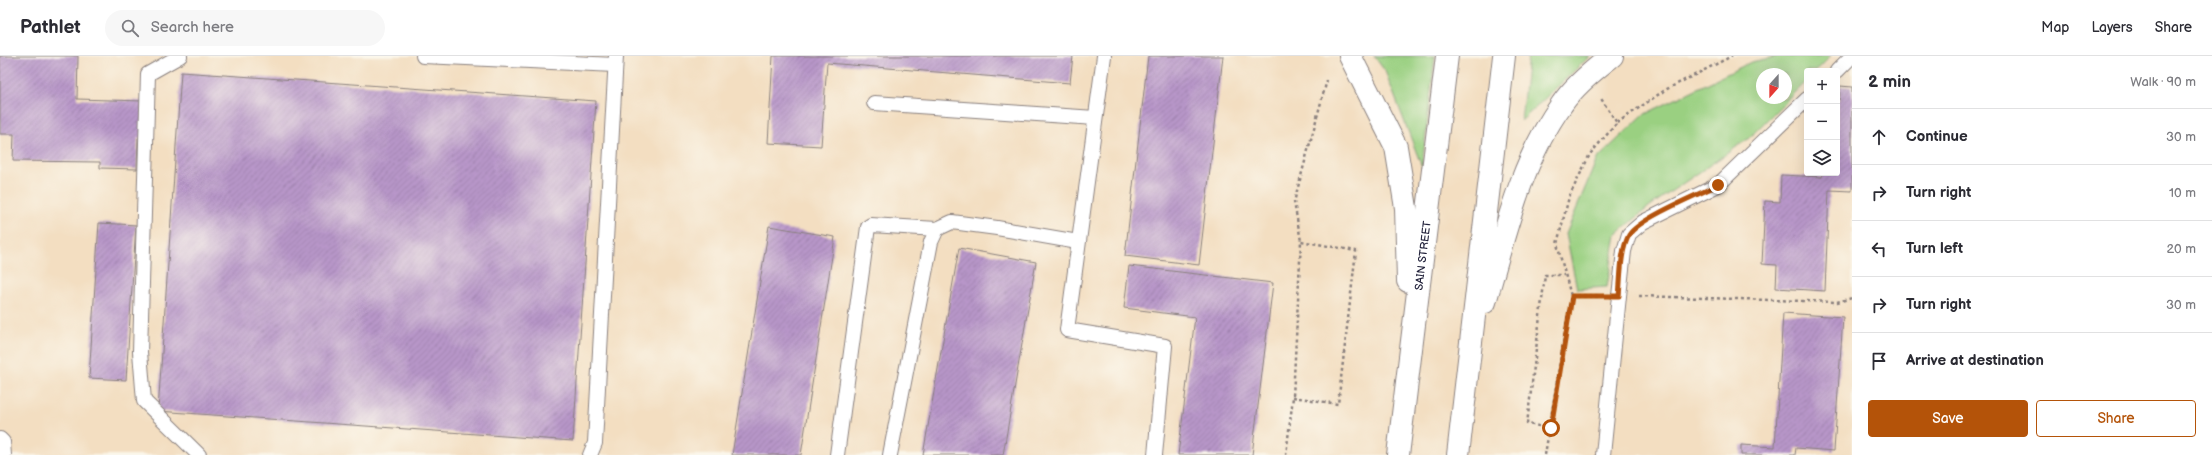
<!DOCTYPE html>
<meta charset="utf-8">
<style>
body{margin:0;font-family:"Balsamiq Sans",sans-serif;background:#f7f7f7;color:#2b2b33}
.controls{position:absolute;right:12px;top:12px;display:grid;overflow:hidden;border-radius:4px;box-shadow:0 4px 16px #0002}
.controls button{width:36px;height:36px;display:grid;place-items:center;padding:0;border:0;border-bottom:1px solid #e1e1e2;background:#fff;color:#2b2b33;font:20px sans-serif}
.compass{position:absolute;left:1756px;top:12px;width:36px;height:36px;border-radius:50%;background:#fff;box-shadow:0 4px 16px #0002;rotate:201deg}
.stop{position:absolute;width:12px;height:12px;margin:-9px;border:3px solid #b45309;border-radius:50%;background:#fff}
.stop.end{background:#b45309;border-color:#fff;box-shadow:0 1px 4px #0008}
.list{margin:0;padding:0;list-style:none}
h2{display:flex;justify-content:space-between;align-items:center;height:52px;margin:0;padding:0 16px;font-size:17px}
h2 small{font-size:13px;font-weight:400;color:#7c7c81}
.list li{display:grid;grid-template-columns:26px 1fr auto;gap:12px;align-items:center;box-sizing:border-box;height:56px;padding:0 16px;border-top:1px solid #e1e1e2}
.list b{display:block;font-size:15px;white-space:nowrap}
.list em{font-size:13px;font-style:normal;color:#7c7c81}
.actions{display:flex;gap:8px;padding:12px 16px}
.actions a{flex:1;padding:9px 0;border:1px solid #b45309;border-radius:4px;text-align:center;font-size:14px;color:#b45309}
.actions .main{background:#b45309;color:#fff}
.icon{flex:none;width:22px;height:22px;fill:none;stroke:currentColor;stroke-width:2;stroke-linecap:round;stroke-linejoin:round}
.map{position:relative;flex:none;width:1852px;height:399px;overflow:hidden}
header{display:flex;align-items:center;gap:24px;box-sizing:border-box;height:56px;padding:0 20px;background:#fff;border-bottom:1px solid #e1e1e2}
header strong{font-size:19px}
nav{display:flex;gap:22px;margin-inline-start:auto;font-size:14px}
.search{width:280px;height:36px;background:#f7f7f7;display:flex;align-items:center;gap:10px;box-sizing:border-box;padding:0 14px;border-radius:22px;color:#7c7c81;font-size:15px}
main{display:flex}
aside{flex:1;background:#fff}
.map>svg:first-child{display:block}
.green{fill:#9ad081;stroke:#5e795e;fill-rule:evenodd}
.building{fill:url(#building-hatch)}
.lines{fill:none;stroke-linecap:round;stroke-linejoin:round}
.lane-casing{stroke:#8a807e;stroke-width:16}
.primary-casing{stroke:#8a807e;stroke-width:24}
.path{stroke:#8a807e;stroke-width:2.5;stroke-dasharray:3 3;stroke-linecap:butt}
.lane{stroke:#fff;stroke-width:14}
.primary{stroke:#fff;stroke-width:22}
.route{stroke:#b45309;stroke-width:5}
.labels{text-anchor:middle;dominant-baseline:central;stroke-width:3;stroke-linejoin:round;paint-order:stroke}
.street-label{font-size:11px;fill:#22223b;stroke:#fbf7ec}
</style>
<header>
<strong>Pathlet</strong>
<div class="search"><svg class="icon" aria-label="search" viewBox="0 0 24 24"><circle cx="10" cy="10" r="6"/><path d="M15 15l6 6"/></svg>Search here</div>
<nav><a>Map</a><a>Layers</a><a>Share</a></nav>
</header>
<main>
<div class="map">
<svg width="1852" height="399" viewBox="0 0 1852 399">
<defs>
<pattern id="building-hatch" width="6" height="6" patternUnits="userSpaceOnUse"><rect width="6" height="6" fill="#b896c9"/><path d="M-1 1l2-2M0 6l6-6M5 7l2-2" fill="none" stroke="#957aa4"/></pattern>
</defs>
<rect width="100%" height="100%" fill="#fbf7ec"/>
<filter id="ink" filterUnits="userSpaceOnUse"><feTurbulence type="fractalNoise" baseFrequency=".025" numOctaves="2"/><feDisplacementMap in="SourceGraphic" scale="8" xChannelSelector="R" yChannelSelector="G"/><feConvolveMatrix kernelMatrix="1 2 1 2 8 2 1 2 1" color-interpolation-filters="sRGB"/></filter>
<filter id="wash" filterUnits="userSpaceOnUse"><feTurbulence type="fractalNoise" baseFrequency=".012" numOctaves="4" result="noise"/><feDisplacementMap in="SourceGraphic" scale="16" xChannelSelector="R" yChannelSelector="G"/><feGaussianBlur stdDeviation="0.9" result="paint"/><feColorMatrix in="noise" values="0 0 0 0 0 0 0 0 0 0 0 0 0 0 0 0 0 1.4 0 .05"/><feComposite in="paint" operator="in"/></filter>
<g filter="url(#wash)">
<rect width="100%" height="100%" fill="#f3dec1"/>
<g class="green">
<path d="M1374 0H1435L1422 111 1385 15Z"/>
<path d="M1528 0H1590L1521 65Z"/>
<path d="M1780 0H1831L1816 15H1807V24L1748 83 1650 150 1616 179 1607 231 1577 233 1566 178 1597 103 1643 59 1751 6ZM1762 18H1786V42H1762Z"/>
</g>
<g id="blocks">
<g class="building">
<path d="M0 0H78L77 43 143 45V82H138L137 113 100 112V106L13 105 14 78H0Z"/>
<path d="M773 0H1073L1070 27 827 7 821 90 768 87Z"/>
<path d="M1148 0H1223L1199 209 1125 200Z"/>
<path d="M181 16 596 45 573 385 158 355Z"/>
<path d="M1840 30 1852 31V135L1829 134 1825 235 1776 232 1777 209 1762 208 1765 145 1780 146 1781 119 1822 121 1823 117H1837V44H1839Z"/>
<path d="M99 167 136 169 126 324 89 322Z"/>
<path d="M769 170 835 181 801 399H732Z"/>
<path d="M959 192 1036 206 1003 399H923Z"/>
<path d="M1129 210 1273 227 1252 399H1178L1195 261 1124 252Z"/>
<path d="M1783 257 1843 261 1834 395 1796 392 1795 399H1741V389L1775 391Z"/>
</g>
</g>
</g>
<g filter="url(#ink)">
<use href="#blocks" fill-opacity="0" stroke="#8a807e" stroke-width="1"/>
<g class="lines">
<defs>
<g id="lane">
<path d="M180 0 148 18 140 296 144 345 199 399"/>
<path d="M423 0 615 9"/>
<path d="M1104 0 1067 274 1165 290 1155 399"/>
<path d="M1837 15 1852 0"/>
<path d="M874 47 1095 62"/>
<path d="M0 383 3 386 4 399"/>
<path d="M590 399 595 387 616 0"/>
<path d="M837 399 868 171 871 169 937 173"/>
<path d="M890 399 931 186 937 173 952 166 997 172 1078 186"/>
<path d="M1603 399 1619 240 1624 195 1629 178 1643 166 1718 129 1807 43"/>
</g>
<g id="primary">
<path d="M1350 0 1396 91 1406 152 1408 225"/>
<path d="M1485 246C1505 178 1520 106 1562 48 1574 30 1595 13 1612 0"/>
<path id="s1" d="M1398 399 1447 0"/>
<path d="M1458 399 1504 0"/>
</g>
</defs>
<use href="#lane" class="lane-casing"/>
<use href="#primary" class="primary-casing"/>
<g class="path">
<path d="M1617 67 1665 34 1732 0"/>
<path d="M1571 240H1598"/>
<path d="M1639 240 1837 246 1852 242"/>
<path d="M1293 341 1338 348 1356 195 1301 185"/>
<path d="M1551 372 1527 368 1545 219H1564"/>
<path d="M1286 399 1293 341 1301 185 1294 146 1327 24"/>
<path d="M1545 399 1571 240 1557 188 1569 141 1590 98 1617 67 1600 41"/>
</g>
<use href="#lane" class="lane"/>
<use href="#primary" class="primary"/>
</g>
</g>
<g class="lines" filter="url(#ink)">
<path class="route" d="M1551 372 1572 240H1619C1621 221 1620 195 1629 179 1638 163 1699 138 1718 129"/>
</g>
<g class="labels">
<g class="street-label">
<text stroke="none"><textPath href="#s1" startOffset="201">SAIN STREET</textPath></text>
</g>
</g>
</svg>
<div class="controls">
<button>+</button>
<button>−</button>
<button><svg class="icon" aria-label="layers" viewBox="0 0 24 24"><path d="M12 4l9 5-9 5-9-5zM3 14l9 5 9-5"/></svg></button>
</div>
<svg class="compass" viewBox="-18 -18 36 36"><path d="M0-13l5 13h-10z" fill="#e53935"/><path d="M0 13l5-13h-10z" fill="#7c7c81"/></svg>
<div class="stop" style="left:1551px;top:372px"></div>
<div class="stop end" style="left:1718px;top:129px"></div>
</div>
<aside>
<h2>2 min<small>Walk · 90 m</small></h2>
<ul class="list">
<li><svg class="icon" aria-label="ahead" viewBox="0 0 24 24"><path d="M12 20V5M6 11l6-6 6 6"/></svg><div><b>Continue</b></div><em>30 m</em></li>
<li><svg class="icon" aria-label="right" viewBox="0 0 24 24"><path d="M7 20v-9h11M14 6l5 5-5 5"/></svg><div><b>Turn right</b></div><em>10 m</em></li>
<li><svg class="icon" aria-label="left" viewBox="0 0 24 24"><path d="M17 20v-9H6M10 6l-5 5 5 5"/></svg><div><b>Turn left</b></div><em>20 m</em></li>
<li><svg class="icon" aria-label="right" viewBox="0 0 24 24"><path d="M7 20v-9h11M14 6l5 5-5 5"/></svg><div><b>Turn right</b></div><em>30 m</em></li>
<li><svg class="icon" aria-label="arrive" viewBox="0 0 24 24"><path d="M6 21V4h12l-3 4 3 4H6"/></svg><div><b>Arrive at destination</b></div></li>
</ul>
<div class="actions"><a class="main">Save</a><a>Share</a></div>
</aside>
</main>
